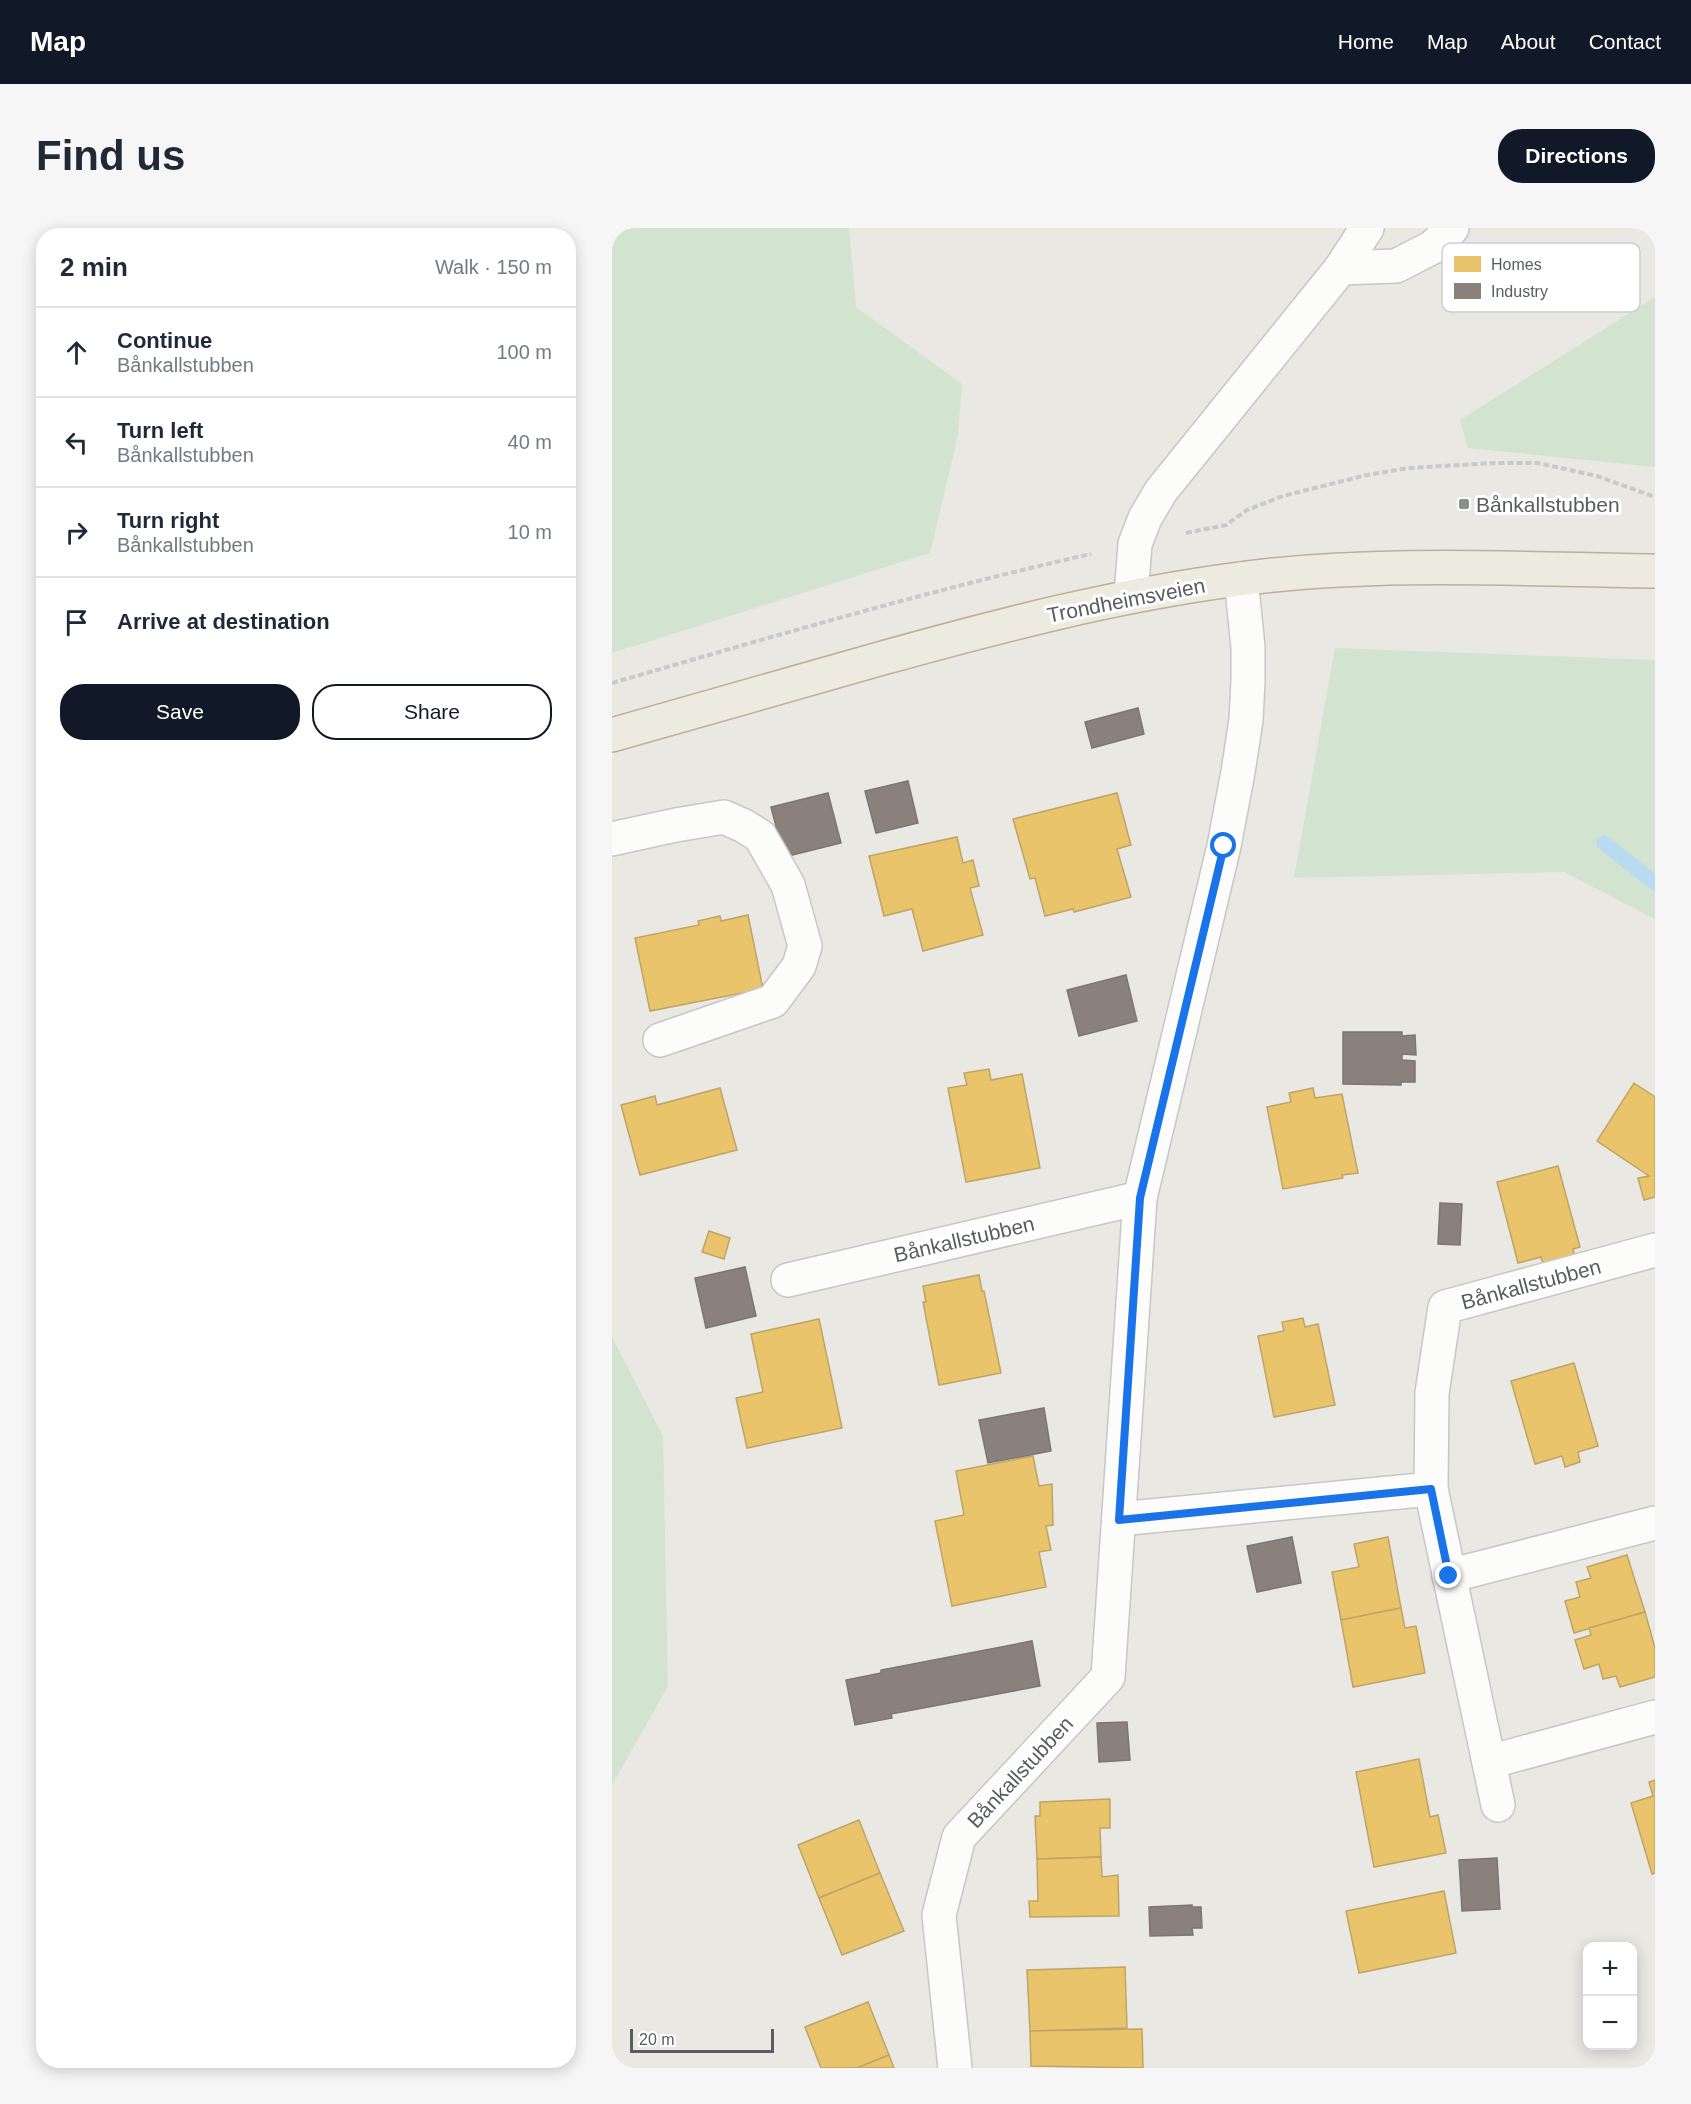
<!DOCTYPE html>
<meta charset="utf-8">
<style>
body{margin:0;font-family:Helvetica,sans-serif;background:#f6f6f7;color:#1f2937}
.controls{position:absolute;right:18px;bottom:18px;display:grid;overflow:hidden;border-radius:12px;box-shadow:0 3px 15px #0003}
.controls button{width:54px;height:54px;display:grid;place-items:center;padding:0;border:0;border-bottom:2px solid #e0e1e3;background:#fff;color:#1f2937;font:30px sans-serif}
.scale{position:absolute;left:18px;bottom:15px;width:144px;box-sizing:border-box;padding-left:6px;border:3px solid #595d61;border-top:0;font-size:16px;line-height:21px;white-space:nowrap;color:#595d61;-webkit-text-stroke:4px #fff;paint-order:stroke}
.stop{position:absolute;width:18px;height:18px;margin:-14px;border:4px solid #1a73e8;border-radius:50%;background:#fff}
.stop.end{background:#1a73e8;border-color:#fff;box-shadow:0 2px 6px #0008}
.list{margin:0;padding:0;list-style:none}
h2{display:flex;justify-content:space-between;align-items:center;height:78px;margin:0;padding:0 24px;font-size:26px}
h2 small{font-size:20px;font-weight:400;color:#747a83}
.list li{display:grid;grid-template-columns:39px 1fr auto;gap:18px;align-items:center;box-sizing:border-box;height:90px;padding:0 24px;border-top:2px solid #e0e1e3}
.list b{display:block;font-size:22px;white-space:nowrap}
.list p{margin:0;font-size:20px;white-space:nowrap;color:#747a83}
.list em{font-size:20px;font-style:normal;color:#747a83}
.actions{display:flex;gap:12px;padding:18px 24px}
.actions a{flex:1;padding:14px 0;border:2px solid #111827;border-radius:24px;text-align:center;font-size:21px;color:#111827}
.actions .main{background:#111827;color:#fff}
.icon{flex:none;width:33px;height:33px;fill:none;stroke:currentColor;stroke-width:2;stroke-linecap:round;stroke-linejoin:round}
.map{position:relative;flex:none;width:1043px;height:1840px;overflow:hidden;border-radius:24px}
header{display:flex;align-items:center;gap:36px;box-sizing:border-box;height:84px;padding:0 30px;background:#111827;color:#fff}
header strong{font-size:28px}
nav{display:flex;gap:33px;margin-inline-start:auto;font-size:21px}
.intro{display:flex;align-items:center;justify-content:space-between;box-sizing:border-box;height:144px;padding:0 36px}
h1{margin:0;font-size:42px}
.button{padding:15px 27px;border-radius:24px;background:#111827;color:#fff;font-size:21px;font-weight:700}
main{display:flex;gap:36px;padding:0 36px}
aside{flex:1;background:#fff;border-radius:24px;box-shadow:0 3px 15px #0003}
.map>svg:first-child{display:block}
.green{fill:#d2e4cf}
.homes{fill:#e9c46a;stroke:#bea567;stroke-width:1.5}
.industry{fill:#8a817c;stroke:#7b7674;stroke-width:1.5}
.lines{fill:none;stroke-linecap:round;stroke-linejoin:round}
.stream{stroke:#b9dbf2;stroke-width:15}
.minor-casing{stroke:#c6c7c6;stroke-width:36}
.highway-casing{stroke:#bdb094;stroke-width:36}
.path{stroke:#c6cac8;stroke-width:4;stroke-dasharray:6 3;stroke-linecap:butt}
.minor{stroke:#fcfcfb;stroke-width:33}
.highway{stroke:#edeae0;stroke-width:33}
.route{stroke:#1a73e8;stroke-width:8}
.poi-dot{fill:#8b8e8e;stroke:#fff;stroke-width:2}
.labels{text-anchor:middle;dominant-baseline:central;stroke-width:6;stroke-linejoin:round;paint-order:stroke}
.poi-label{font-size:21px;fill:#595d61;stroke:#fff;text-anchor:start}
.street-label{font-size:21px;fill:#595d61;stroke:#fff}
.key{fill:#fff;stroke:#cdced0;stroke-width:1.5}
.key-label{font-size:16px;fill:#595d61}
</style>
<header>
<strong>Map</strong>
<nav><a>Home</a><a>Map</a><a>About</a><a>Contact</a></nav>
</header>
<div class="intro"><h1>Find us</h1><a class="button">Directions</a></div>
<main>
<aside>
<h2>2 min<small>Walk · 150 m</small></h2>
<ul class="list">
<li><svg class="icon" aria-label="ahead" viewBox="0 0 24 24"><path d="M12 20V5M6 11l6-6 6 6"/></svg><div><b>Continue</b><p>Bånkallstubben</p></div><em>100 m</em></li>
<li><svg class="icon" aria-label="left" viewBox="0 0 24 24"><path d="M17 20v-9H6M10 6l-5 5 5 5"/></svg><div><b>Turn left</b><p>Bånkallstubben</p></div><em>40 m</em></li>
<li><svg class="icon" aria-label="right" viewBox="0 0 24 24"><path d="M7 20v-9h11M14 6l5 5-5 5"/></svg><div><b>Turn right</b><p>Bånkallstubben</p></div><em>10 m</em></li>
<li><svg class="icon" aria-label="arrive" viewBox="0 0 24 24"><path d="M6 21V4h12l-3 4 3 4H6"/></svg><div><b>Arrive at destination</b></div></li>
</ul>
<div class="actions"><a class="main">Save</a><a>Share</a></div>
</aside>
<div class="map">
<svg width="1043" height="1840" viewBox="0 0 1043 1840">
<rect width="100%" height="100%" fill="#e9e8e3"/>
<g class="green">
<path d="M0 0H237L244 79 350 156 346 207 318 325 0 425Z"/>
<path d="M1043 69V239L856 220 848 192Z"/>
<path d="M723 420 1043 432V691L952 644 682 650Z"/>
<path d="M0 1109 51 1208 56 1458 0 1557Z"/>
</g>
<g class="homes">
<path d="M505 565 519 617 505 621 519 669 462 684 461 681 433 688 423 650 418 651 401 591Z"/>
<path d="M345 609 351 635 361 632 367 658 358 660 371 707 311 723 300 681 272 688 257 628Z"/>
<path d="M136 687 151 761 38 783 23 710 87 697 86 693 108 688 109 693Z"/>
<path d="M377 841 379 852 410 846 428 940 354 954 336 860 355 857 352 845Z"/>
<path d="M1022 855 1043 869V969L1032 972 1026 950 1037 948 985 913Z"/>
<path d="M108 860 125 922 28 947 9 877 43 868 45 877Z"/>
<path d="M701 860 703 870 730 866 746 945 730 947 731 950 671 961 655 879 679 874 677 865Z"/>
<path d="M946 938 968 1019 961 1021 964 1034 933 1042 929 1029 906 1035 885 954Z"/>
<path d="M97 1003 118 1010 112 1031 90 1024Z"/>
<path d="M367 1047 370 1063H372L389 1145 327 1157 311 1074H314L311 1058Z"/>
<path d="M691 1090 693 1099 706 1096 723 1177 662 1189 646 1108 672 1103 670 1094Z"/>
<path d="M207 1091 230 1200 135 1220 124 1170 151 1164 139 1106Z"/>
<path d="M962 1135 986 1218 966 1224 968 1234 953 1239 950 1228 923 1236 899 1153Z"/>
<path d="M421 1228 427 1258 440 1256 441 1297 434 1298 439 1322 427 1324 434 1359 340 1378 323 1293 352 1287 344 1243Z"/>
<path d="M776 1309 789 1380 729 1392 720 1344 747 1339 742 1316Z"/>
<path d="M1015 1327 1033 1384 962 1405 953 1373 968 1369 964 1354 979 1350 975 1339Z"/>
<path d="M789 1380 793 1400 804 1398 813 1445 741 1459 729 1392Z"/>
<path d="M1033 1384 1043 1420V1449L1008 1459 1004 1448 991 1451 987 1436 972 1441 963 1412 979 1407 977 1400Z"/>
<path d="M807 1531 818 1589 826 1587 834 1625 762 1639 744 1544Z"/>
<path d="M1043 1552V1645L1040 1646 1019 1575 1041 1568 1037 1554Z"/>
<path d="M498 1571V1600H488L489 1629 425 1631 423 1588H428V1574Z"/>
<path d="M247 1592 268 1645 207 1670 186 1617Z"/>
<path d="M489 1629 490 1649 506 1647 507 1688 418 1689 417 1673H426L425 1631Z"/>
<path d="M268 1645 292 1703 230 1727 207 1670Z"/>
<path d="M832 1663 844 1725 747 1745 734 1683Z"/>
<path d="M513 1739 515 1800 418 1803 415 1742Z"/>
<path d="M256 1774 277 1827 245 1840H209L193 1799Z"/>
<path d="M530 1801 531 1840 419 1838 418 1803Z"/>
<path d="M277 1827 282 1840H245Z"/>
</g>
<g class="industry">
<path d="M526 480 532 506 480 520 473 494Z"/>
<path d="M296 553 306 595 264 605 253 563Z"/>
<path d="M216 565 229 615 172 629 159 579Z"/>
<path d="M514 747 525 793 467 808 455 762Z"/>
<path d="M731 804H790V808L803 807 804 827 790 826V832L803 833V854H789V857L731 856Z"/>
<path d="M828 975 850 976 848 1017 826 1016Z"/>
<path d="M133 1039 144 1088 94 1100 83 1050Z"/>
<path d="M432 1180 439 1223 376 1235 367 1192Z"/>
<path d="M680 1309 689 1355 645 1364 635 1318Z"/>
<path d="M420 1413 428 1458 279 1486 280 1490 243 1497 234 1452 269 1445V1442Z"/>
<path d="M515 1494 518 1532 487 1534 485 1495Z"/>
<path d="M885 1630 888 1681 850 1683 847 1632Z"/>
<path d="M580 1677V1679H589L590 1700H580L581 1707 538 1708 537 1679Z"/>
</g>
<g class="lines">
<path class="stream" d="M992 615 1043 655"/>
<defs>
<g id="minor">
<path d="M729 40 784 38 821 19 840 0"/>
<path d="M519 368 523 316 533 290 549 263 729 40 755 0"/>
<path d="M0 611 64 597 112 589 132 598 148 608 176 657 193 718 187 738 161 773 48 812"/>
<path d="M176 1052 528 970"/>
<path d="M819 1261 886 1577"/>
<path d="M507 1291 819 1261 820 1165 833 1079 1043 1022"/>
<path d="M837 1348 1043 1295"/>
<path d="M877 1534 1043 1489"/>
<path d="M343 1840 327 1687 347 1609 496 1449 528 970 612 618 626 544 634 492 636 453V419L629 351"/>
</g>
<path id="highway" d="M0 507C89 481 178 456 267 431 386 398 504 367 627 351 764 333 905 341 1043 343"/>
</defs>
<use href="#minor" class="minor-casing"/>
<use href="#highway" class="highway-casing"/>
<g class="path">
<path d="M574 305 614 297 635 282 671 268 755 247 797 240 883 235H926L985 248 1043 269"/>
<path d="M0 455C159 409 318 362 479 326"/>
</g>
<use href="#minor" class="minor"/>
<use href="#highway" class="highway"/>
</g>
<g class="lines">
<path class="route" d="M612 618 528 970 507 1292 819 1261 837 1348"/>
</g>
<rect class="poi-dot" x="846" y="270" width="12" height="12" rx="3"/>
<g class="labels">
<g class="poi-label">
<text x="864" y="276">Bånkallstubben</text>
</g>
<g class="street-label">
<text transform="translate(514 372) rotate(-11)">Trondheimsveien</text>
<text transform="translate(352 1011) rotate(-13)">Bånkallstubben</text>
<text transform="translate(919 1056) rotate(-15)">Bånkallstubben</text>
<text transform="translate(408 1544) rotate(-47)">Bånkallstubben</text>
</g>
</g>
<rect x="830" y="15" width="198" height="69" rx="9" class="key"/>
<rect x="842" y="28" width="27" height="16" fill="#e9c46a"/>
<rect x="842" y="55" width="27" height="16" fill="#8a817c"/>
<g class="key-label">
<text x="879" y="42">Homes</text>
<text x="879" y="69">Industry</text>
</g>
</svg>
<div class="controls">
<button>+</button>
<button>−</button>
</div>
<div class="scale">20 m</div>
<div class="stop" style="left:612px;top:618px"></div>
<div class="stop end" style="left:837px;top:1348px"></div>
</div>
</main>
